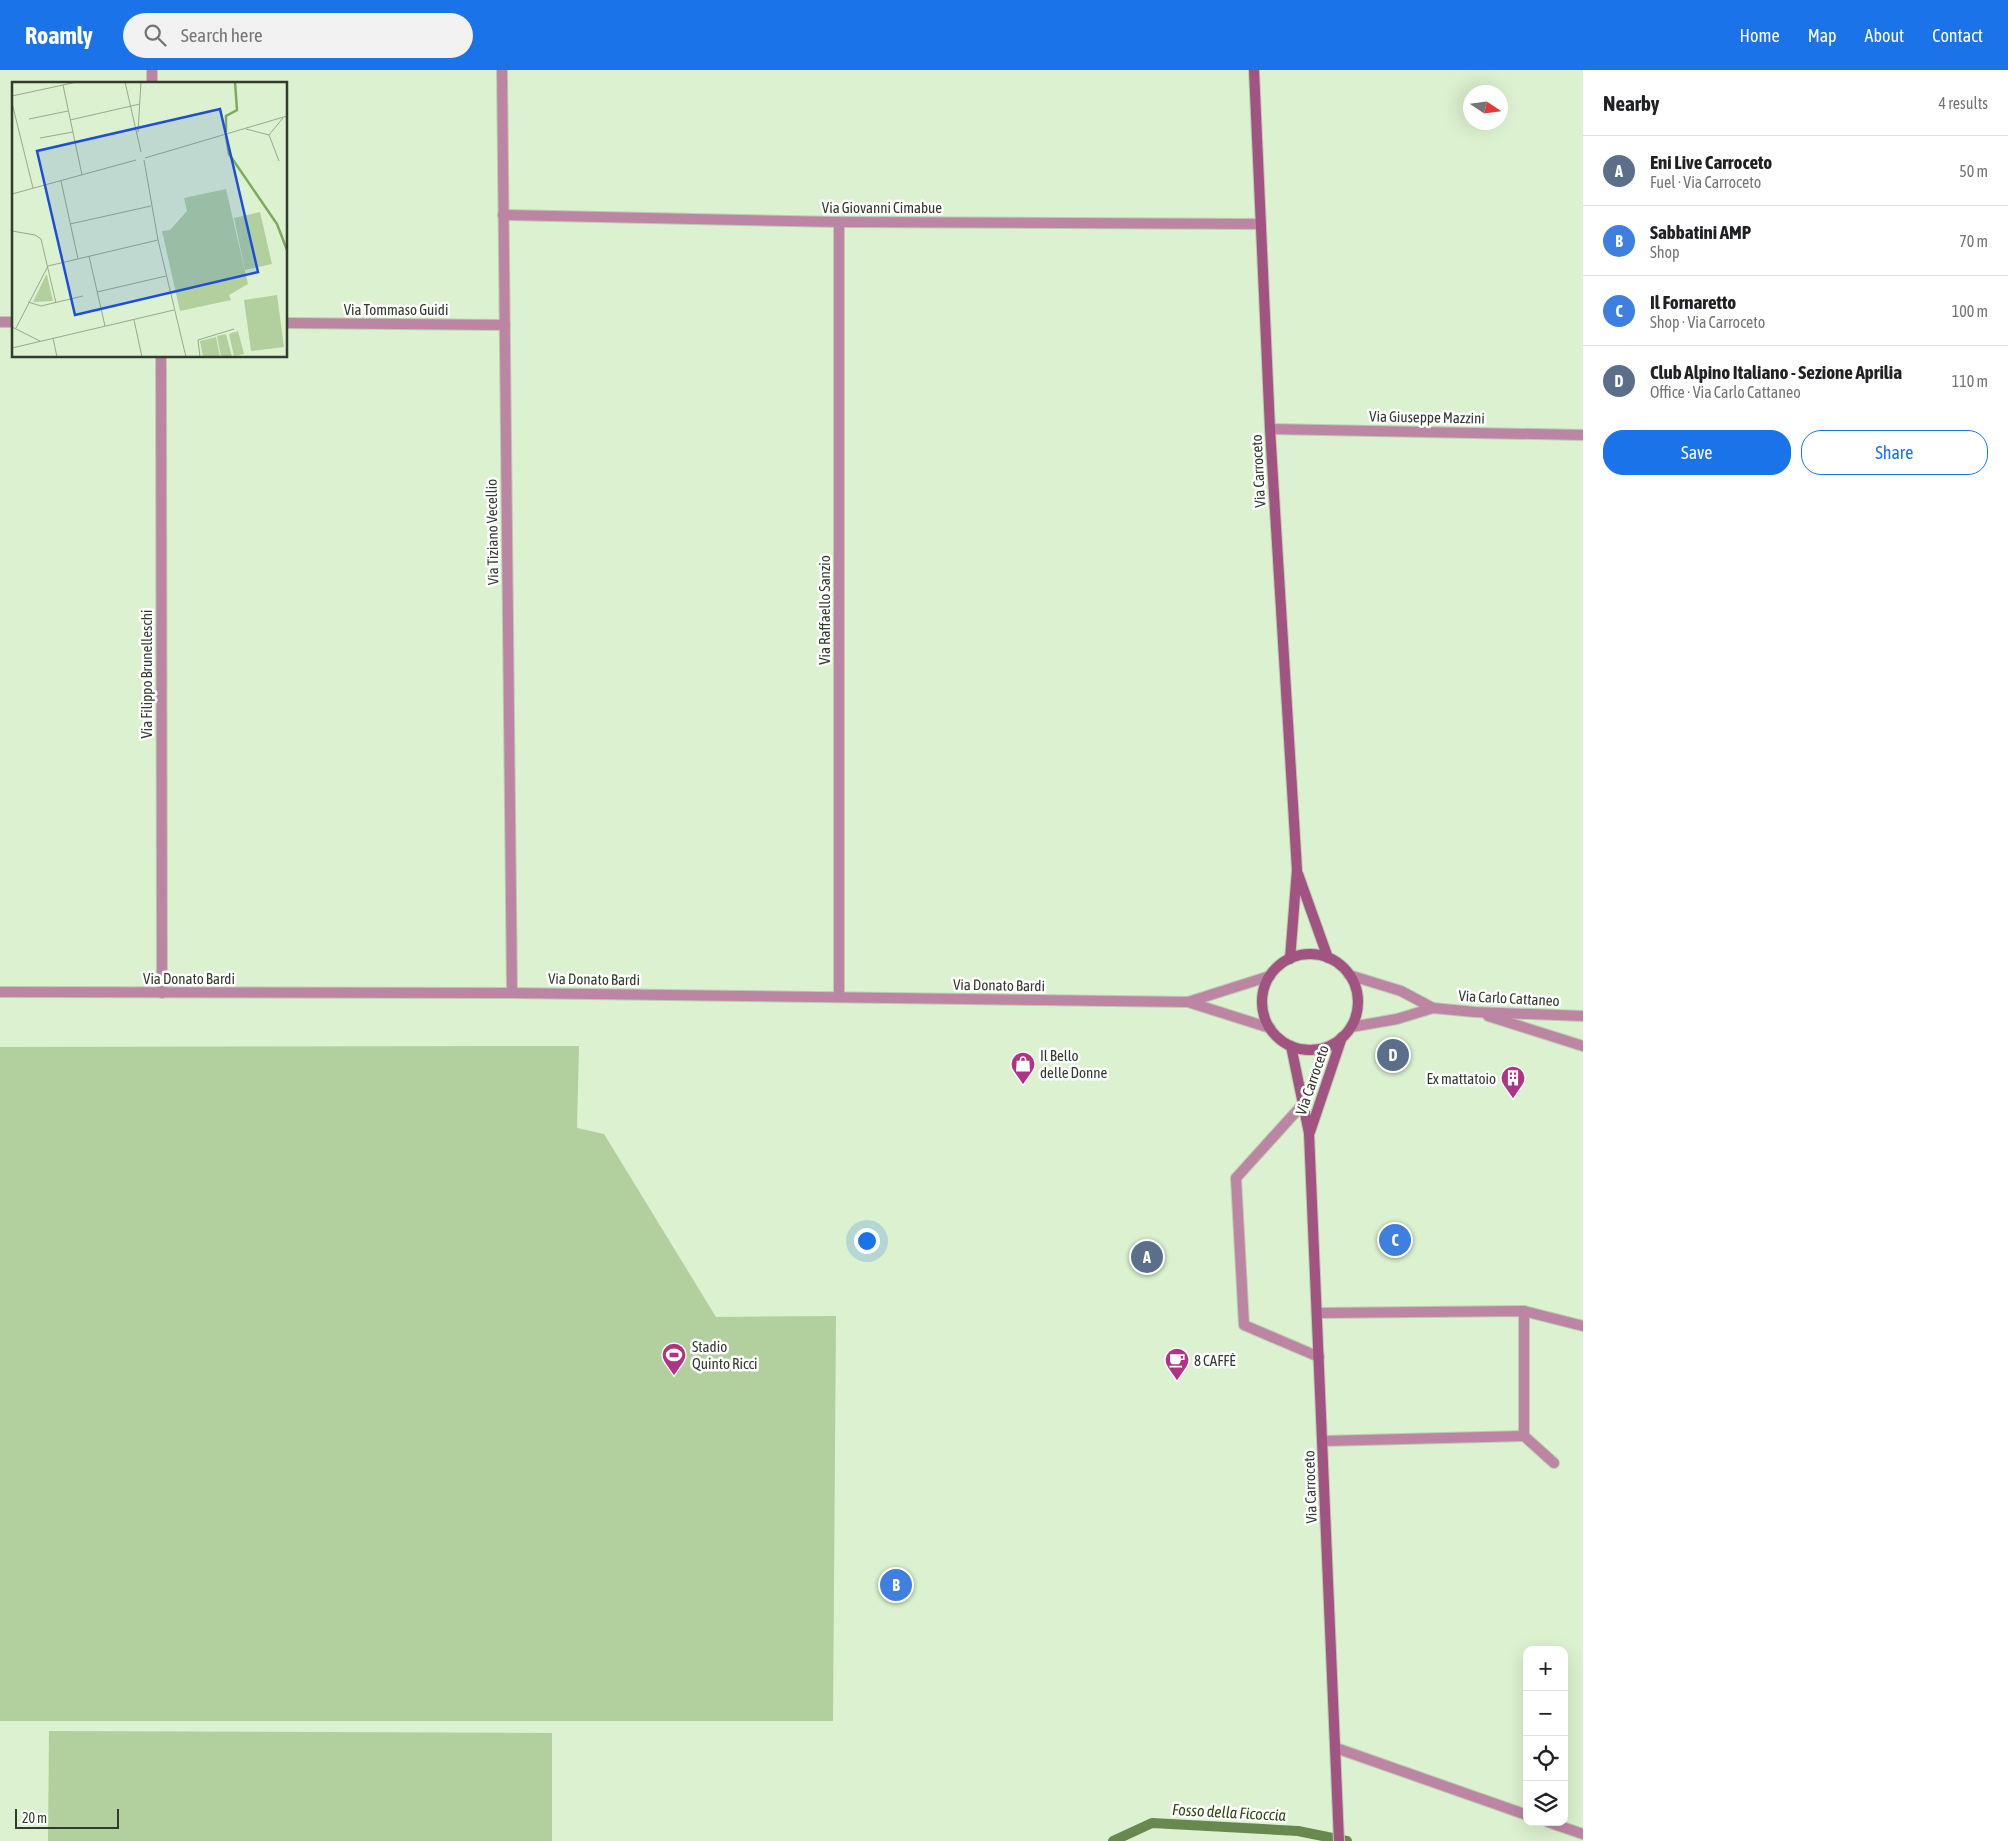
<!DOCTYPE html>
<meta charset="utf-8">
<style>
body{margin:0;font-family:"Asap Condensed",sans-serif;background:#f2f2f2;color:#202124}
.controls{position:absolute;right:15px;bottom:15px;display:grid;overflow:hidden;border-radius:10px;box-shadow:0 5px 20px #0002}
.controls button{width:45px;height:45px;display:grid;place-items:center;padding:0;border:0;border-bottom:1px solid #e0e0e0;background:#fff;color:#202124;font:25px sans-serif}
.compass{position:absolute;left:1463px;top:15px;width:45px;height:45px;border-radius:50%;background:#fff;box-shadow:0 5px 20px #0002;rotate:103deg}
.scale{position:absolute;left:15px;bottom:12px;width:104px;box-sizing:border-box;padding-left:5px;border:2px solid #333b2e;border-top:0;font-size:14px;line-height:18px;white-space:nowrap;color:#333b2e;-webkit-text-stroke:4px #fff;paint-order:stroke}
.you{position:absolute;left:866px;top:1170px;width:18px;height:18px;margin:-12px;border:4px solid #fff;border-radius:50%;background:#1a73e8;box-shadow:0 0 0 8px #1a73e833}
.badge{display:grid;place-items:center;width:32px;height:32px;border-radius:50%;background:#1a73e8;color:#fff;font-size:16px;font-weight:700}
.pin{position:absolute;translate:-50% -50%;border:2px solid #fff;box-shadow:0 1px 5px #0006}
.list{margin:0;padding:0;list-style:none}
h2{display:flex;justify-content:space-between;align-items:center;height:65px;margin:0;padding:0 20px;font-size:21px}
h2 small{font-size:16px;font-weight:400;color:#757577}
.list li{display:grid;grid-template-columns:32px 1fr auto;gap:15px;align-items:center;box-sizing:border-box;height:70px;padding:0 20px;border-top:1px solid #e0e0e0}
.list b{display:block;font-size:19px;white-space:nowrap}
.list p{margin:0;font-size:16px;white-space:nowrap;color:#757577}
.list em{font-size:16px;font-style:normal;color:#757577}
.actions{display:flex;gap:10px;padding:15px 20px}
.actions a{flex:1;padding:11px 0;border:1px solid #1a73e8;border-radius:20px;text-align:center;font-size:18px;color:#1a73e8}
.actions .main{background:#1a73e8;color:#fff}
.icon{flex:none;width:28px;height:28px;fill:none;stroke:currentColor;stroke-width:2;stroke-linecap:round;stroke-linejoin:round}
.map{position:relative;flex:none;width:1583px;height:1771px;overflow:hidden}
header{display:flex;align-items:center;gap:30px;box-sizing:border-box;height:70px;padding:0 25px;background:#1a73e8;color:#fff}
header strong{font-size:24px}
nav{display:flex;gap:28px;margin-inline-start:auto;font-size:18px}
.search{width:350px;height:45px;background:#f2f2f2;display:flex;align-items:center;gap:12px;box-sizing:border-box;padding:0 18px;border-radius:28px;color:#757577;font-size:19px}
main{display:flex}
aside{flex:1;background:#fff}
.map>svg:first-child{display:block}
.green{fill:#b1d09e}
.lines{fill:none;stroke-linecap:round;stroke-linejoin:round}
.stream{stroke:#678950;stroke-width:10}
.lane-casing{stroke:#bacdaf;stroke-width:12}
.street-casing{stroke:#bacdaf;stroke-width:12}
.secondary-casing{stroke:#bacdaf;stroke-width:12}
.lane{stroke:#bc85a3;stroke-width:10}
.street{stroke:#bc85a3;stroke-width:10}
.secondary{stroke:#a15381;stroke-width:10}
.labels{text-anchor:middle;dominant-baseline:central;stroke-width:5;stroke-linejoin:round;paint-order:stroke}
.street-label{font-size:15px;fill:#333b2e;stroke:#fff}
.poi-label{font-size:15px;fill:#333b2e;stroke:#fff;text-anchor:start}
.water-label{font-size:16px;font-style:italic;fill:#2c4a14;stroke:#fff}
.inset-river{fill:none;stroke:#7daa5e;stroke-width:2.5}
.inset-road{fill:none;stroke:#98a88f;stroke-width:1}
.view{fill:#1d4ed8;fill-opacity:0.15;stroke:#1d4ed8;stroke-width:2.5}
.inset-edge{fill:none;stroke:#333b2e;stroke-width:2.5}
</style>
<header>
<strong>Roamly</strong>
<div class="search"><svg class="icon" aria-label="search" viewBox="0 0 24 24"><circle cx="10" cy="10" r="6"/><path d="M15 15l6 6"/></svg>Search here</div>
<nav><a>Home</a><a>Map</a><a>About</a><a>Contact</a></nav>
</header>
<main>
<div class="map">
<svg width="1583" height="1771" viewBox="0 0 1583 1771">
<rect width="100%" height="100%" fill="#dcf1cf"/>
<g class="green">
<path d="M579 976 577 1058 604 1064 716 1247 836 1246 833 1651H0V977Z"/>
<path d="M49 1661 552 1663V1771H48Z"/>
</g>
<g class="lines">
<path class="stream" d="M1113 1771 1152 1753 1298 1761 1347 1771"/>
<defs>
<g id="lane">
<path d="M1303 1034 1236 1108 1244 1255 1319 1287"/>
<path d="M1524 1241V1366L1554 1393"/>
<path d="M1318 1243 1524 1241 1583 1256"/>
<path d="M1323 1371 1524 1366"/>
<path d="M1336 1678 1527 1745"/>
<path d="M1548 1752 1583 1764"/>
</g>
<g id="street">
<path d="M152 0V14"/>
<path d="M502 0 512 923"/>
<path d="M503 145 839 152 1261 154"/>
<path d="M0 252H14"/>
<path d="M286 253 505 255"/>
<path d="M161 286 162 923"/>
<path d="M1270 359 1583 365"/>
<path d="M1349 905 1401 921 1433 938"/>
<path d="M0 922 512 923 1188 932 1270 958"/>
<path d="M839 927V152"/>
<path d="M1188 932 1270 906"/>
<path d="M1488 946 1583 976"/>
<path d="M1351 957 1397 949 1433 938 1475 942 1583 946"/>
</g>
<g id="secondary">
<path d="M1254 0 1270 359 1297 800 1290 889"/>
<path d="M1298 804 1328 888"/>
<circle cx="1310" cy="932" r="48"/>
<path d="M1291 976 1309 1063 1339 1771"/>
<path d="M1310 1062 1342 967"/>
</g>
</defs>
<use href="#lane" class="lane-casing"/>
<use href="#street" class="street-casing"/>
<use href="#secondary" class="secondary-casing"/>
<use href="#lane" class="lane"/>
<use href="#street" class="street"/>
<use href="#secondary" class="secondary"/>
</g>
<defs>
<symbol id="shop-pin" viewBox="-11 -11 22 30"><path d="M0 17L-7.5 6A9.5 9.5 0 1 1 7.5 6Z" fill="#b03484" stroke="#fff"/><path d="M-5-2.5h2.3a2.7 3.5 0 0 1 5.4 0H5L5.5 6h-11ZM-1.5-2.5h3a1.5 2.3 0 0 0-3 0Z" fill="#fff"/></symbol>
<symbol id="building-pin" viewBox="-11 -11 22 30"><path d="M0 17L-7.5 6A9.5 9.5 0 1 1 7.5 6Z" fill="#b03484" stroke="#fff"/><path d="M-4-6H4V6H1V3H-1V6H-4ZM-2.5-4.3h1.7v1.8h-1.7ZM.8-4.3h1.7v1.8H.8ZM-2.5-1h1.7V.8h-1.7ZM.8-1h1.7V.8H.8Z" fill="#fff"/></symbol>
<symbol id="stadium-pin" viewBox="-11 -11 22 30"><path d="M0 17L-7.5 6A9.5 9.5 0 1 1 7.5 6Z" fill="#b03484" stroke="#fff"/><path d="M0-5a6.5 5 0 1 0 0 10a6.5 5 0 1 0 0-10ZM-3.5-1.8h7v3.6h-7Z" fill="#fff"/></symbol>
<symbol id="cafe-pin" viewBox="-11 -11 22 30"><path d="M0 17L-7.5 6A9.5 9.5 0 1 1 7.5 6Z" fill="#b03484" stroke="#fff"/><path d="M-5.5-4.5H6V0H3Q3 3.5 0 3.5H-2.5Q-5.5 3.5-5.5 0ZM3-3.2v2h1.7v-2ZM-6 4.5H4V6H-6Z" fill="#fff"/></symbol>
</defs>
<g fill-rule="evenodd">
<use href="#shop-pin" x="1009" y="980" width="28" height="38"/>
<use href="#building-pin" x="1499" y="994" width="28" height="38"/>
<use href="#stadium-pin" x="660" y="1271" width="28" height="38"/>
<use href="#cafe-pin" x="1163" y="1276" width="28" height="38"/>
</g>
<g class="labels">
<g class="street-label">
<text x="882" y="137">Via Giovanni Cimabue</text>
<text x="396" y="239">Via Tommaso Guidi</text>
<text transform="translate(1427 347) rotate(1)">Via Giuseppe Mazzini</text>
<text transform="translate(1258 401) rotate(-93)">Via Carroceto</text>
<text transform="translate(492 462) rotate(-91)">Via Tiziano Vecellio</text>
<text transform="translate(824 540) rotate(-90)">Via Raffaello Sanzio</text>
<text transform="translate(146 604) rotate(-90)">Via Filippo Brunelleschi</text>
<text x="189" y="908">Via Donato Bardi</text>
<text transform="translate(594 909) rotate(1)">Via Donato Bardi</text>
<text transform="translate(999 915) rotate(1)">Via Donato Bardi</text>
<text transform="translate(1509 928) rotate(3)">Via Carlo Cattaneo</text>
<text transform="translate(1312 1010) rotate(-71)">Via Carroceto</text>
<text transform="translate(1310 1417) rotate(-92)">Via Carroceto</text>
</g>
<g class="poi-label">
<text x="1040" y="985">Il Bello<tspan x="1040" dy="17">delle Donne</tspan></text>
<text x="1496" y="1008" text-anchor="end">Ex mattatoio</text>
<text x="692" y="1276">Stadio<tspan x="692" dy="17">Quinto Ricci</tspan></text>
<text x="1194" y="1290">8 CAFFÈ</text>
</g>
<g class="water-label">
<text transform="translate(1229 1742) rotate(3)">Fosso della Ficoccia</text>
</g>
</g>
<g transform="translate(12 12)">
<rect width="275" height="275" fill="#dcf1cf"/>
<path d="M214 107 236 202 217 213 219 218 168 229 150 149 158 148 175 129 172 116ZM248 130 260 182 233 188 222 136ZM35 193 41 219 21 220 34 193ZM265 213 272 265 239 269 232 218ZM226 249 232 272 222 274 217 252ZM214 252 220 275H209L205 254ZM204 255 208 275H191L188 259Z" fill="#b1d09e"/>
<path class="inset-river" d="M214 50V34L225 28 223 0M214 54 217 72 265 142 275 168"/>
<path class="inset-road" d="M113 0 129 70M51 3 70 93M0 14 65 0M0 21 21 106M17 37 56 29M58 38 128 22M234 47 257 53 271 36M126 50 129 0M257 53 267 79M28 56 61 50M133 76 275 34M132 78 146 158 174 275M49 99 66 177M0 112 124 78M58 142 139 124M0 149 23 153 29 157 44 221M77 174 93 244M36 184 146 158M85 210 154 194M16 220 29 224 71 214M122 238 130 275M0 245 28 259M4 246 36 184M41 256 45 275M0 266 162 228M188 275 186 258 222 247"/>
<path class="view" d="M208 27 246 190 63 233 25 69Z"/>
<rect width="275" height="275" class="inset-edge"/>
</g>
</svg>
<div class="controls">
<button>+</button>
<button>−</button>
<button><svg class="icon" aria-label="locate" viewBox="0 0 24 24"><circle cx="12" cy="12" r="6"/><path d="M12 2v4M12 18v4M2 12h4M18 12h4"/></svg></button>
<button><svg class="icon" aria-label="layers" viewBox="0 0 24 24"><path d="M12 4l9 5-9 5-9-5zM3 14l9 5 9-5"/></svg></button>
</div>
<svg class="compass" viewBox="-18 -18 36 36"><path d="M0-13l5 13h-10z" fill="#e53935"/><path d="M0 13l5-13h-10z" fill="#757577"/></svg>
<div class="scale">20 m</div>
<div class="you"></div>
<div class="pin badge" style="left:1147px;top:1187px;background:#5c6f8a">A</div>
<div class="pin badge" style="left:896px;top:1515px;background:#3f7fe0">B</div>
<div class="pin badge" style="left:1395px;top:1170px;background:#3f7fe0">C</div>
<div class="pin badge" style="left:1393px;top:985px;background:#5c6f8a">D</div>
</div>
<aside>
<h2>Nearby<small>4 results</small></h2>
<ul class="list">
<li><span class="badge" style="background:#5c6f8a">A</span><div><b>Eni Live Carroceto</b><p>Fuel · Via Carroceto</p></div><em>50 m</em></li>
<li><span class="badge" style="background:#3f7fe0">B</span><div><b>Sabbatini AMP</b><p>Shop</p></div><em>70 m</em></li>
<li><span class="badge" style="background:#3f7fe0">C</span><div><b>Il Fornaretto</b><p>Shop · Via Carroceto</p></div><em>100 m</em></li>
<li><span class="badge" style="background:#5c6f8a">D</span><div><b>Club Alpino Italiano - Sezione Aprilia</b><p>Office · Via Carlo Cattaneo</p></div><em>110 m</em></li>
</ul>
<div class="actions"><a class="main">Save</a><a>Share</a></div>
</aside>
</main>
